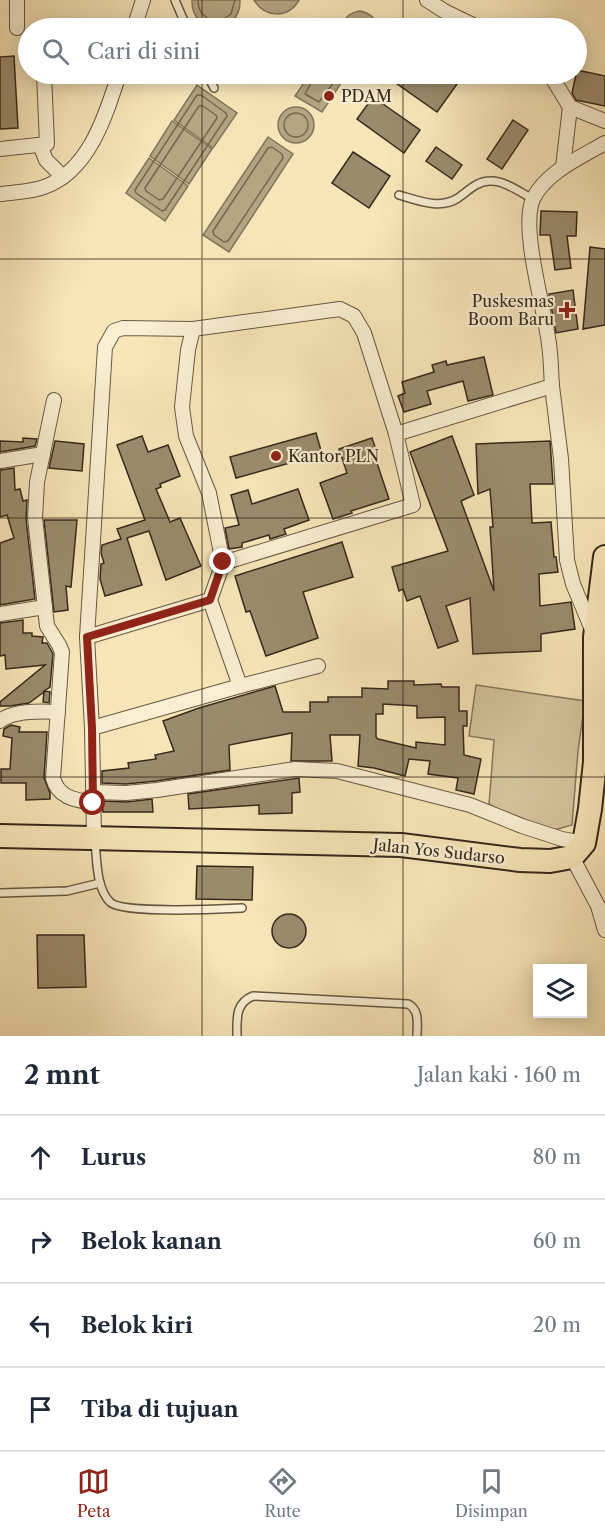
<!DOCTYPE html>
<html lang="id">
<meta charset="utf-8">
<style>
body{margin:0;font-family:"Libre Caslon Text",serif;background:#f2f2f3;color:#1f2937}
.controls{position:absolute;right:18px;bottom:18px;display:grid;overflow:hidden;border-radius:0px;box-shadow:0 3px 15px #0003}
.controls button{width:54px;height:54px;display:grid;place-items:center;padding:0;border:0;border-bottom:2px solid #e0e1e3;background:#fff;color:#1f2937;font:30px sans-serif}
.stop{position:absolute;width:18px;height:18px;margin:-14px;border:4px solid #8f2418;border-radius:50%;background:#fff}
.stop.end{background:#8f2418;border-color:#fff;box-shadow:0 2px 6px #0008}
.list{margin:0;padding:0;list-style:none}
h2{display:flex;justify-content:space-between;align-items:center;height:78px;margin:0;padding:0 24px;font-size:26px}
h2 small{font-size:20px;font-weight:400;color:#747a83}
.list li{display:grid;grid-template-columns:39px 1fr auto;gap:18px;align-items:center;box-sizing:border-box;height:84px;padding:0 24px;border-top:2px solid #e0e1e3}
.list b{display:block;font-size:22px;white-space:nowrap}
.list em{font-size:20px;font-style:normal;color:#747a83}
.icon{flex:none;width:33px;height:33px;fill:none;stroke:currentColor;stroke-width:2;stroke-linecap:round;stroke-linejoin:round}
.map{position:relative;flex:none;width:605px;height:1036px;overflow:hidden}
.search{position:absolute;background:#fff;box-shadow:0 3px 15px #0003;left:18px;right:18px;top:18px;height:66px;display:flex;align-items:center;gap:15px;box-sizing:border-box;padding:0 21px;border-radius:33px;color:#747a83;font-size:22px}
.sheet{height:414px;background:#fff}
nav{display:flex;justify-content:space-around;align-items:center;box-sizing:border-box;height:84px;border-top:2px solid #e0e1e3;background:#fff;font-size:16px;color:#747a83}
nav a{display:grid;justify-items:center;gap:3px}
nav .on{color:#8f2418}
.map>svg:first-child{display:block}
.green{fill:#d7c69e;stroke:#87775c;stroke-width:1.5}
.water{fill:#b6a583;stroke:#837359;stroke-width:1.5}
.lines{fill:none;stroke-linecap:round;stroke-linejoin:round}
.shore{stroke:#76664e;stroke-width:1.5}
.building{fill:#9b8b6d;stroke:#37281a;stroke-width:1.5;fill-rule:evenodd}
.service-casing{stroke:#675842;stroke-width:10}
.minor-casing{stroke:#675842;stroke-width:16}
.trunk-casing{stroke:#37281a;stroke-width:26}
.service{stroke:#faefd2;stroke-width:7}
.minor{stroke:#faefd2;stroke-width:14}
.trunk{stroke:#f8e6b9;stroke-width:22}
.route{stroke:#8f2418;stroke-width:8}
.grid{fill:none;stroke:#37281a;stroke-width:1.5;stroke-opacity:0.55}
.poi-dot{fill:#8f2418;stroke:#faefd2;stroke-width:2}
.labels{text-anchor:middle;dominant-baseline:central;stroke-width:4.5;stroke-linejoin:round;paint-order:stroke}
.poi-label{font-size:16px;fill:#37281a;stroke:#faefd2;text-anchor:start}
.street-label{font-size:16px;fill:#37281a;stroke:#faefd2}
</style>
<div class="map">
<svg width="605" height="1036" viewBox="0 0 605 1036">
<rect width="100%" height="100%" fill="#f8e6b9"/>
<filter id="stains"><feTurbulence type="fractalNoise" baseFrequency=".00333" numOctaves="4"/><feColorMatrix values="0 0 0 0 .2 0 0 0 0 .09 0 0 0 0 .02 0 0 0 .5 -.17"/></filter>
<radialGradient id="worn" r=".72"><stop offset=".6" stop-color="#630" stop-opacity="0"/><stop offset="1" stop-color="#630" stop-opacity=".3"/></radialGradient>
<path class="green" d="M476 685 585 701 578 751 572 825 554 830 513 819 489 804 494 740 469 736Z"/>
<g class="water">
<path d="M192 0H240C241 36 191 36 192 0Z"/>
<path d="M254 0H299C288 19 265 18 254 0Z"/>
<path d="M360 11C370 13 376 18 378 28H341C344 18 349 13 360 11Z"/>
<path d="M310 74H347L322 112 295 96Z"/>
<path d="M197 85 237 113 213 148 174 120Z"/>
<circle cx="296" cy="125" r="18"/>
<path d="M172 121 212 149 189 184 150 156Z"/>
<path d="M268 137 293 154 229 252 203 235Z"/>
<path d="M149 158 188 186 165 221 126 193Z"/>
</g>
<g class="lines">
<g class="shore">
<path d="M198 0C198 14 206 17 216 24L231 14 235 0"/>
<path d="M314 74V78L305 94 319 102 340 74"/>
<path d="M197 95H201L226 113 227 116 165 210 162 211 136 193 135 190Z"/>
<path d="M199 106H203L216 115 217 118 163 199 159 200 146 191 145 188Z"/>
<circle cx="296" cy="125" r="12"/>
<path d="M272 147 282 154 283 158 228 241 224 242 214 235 213 231 268 148Z"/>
</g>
</g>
<g class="building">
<path d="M14 56 18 128 0 129V57Z"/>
<path d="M577 70 605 76V106L576 100 572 93Z"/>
<path d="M383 74H451L460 80 437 112Z"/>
<path d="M373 97 420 130 404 153 357 119Z"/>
<path d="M513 120 528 130 502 169 487 159Z"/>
<path d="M436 147 462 165 452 179 426 161Z"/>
<path d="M353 152 390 176 369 208 332 183Z"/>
<path d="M541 211 577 212 576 236H567L571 268 555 270 550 235H540Z"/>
<path d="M590 247 605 249V325L583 329Z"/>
<path d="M573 290 578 329 556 333 549 294Z"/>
<path d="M484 357 493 395 468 401 463 381 427 391 431 404 404 412 398 396 405 393 402 382 434 372 432 365 446 361 447 365Z"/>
<path d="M316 433 322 454 236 478 230 457Z"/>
<path d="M142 436 148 452 168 445 180 476 160 484 161 487 156 489 170 522 180 518 201 566 166 580 149 531 127 538 142 585 105 596 100 579 101 564 104 563 101 553 102 545 121 539 117 529 145 520 117 445Z"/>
<path d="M452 436 474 495 461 501 494 591 490 527H493L490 489 478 494 476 444 550 441 553 484H530L532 523 551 522 554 557H556L558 572 539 574 540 606 571 602 575 629 541 634V651L473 654 470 598 446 606 458 641 438 648 420 596 407 601 403 589 399 591 392 567 448 551 410 452Z"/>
<path d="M23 438 37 439 35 446 0 452V441L23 442Z"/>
<path d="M372 438 378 456 375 457 389 499 351 511 352 513 333 519 320 483 347 473 339 449Z"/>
<path d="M55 441 84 444 82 471 49 468Z"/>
<path d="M14 468 15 490 20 489 23 501 27 500 26 519 35 599 0 605V543L14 538 7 515 0 517V470Z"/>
<path d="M298 489 309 520 284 529 286 534 270 539 269 535 242 543V547L229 549 225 528 239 525 231 495 248 490 252 504Z"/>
<path d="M44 520H77L71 587 66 586 68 610 54 612Z"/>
<path d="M342 542 353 577 303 592 318 638 266 656 250 611 246 612 235 576Z"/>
<path d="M23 620V633H32V636L43 637 42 643H47L53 654 50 687 44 691 50 692 49 703 43 702 44 692 29 703 10 706H0V702L45 665 6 669 5 655 0 656V623Z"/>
<path d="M388 681H414V685L441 684 442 687H459V711H467V726H463L464 755 481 759 474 794 456 790 458 778 428 774 430 761 409 759 405 776 374 768 358 766 360 735H330L332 761H291L292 733 229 745 230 770 156 781 126 784 102 783V771L129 768 128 763 156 759 155 755 174 751 163 721 199 708 275 686 283 712H310V702H328V697H362V688L388 689ZM383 704 417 706V718L445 717V745L416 742V748L378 739 376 737V714H383Z"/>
<path d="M11 725 20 727 19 732H47L44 778 50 793V799L26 800V783H1V769H10L12 738 3 736 4 729Z"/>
<path d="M299 778 300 792 292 793V813L259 814V805L189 809 188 794Z"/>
<path d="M152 799 153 812H103L102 801 127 802Z"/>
<path d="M197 866 253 867 252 900 196 899Z"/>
<circle cx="289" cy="931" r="17"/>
<path d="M37 935H84L86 987 38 988Z"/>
</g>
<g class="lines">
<defs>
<g id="service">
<path d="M175 0 187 28"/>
<path d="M207 74 214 88"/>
<path d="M399 195C417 200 440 210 458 198 468 191 477 181 490 181 504 180 521 193 533 199"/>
<path d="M95 841C97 860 96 888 110 902 121 914 222 909 242 908"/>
<path d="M0 893 67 891 100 883"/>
<path d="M237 1036C237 1019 235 1003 253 996L408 1004C420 1010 417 1024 417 1036"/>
</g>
<g id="minor">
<path d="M427 0 444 11 479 28"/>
<path d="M17 28V0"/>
<path d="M134 28 143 0"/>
<path d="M550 74 570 107 605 121"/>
<path d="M40 145 46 160 63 177"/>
<path d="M0 149 47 144 44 74"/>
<path d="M563 167 570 107"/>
<path d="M2 194C15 192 31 192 44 187 89 171 106 115 119 74"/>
<path d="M552 386 561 459 567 560 573 584 593 632"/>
<path d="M54 400 37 482 35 518 47 626 59 645 62 652 53 778C58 798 76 800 93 803"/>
<path d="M396 434 552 386C551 372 551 358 549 344 545 310 520 229 533 199 546 172 581 157 605 143"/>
<path d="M0 461 43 454"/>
<path d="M0 614 45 607"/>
<path d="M87 637 105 347 114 331 123 328 193 329"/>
<path d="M240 686 318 666"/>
<path d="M0 721C14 710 41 711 58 712"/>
<path d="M92 728 240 686 210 600"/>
<path d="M93 792 126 793 157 790 295 769 337 771 470 805 522 826 562 839 584 843"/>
<path d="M94 837 92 728 87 637 210 600 223 563 413 505 396 434 364 333 354 316 340 309 193 329 188 350 182 407 186 436 209 493 223 563"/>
<path d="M572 857 598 906 605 930"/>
</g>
<path id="trunk" d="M0 836 401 845 520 860 550 861 572 857 584 843 590 809 595 762V637L605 557"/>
</defs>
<use href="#service" class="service-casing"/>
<use href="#minor" class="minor-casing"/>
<use href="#trunk" class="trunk-casing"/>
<use href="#service" class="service"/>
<use href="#minor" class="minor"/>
<use href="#trunk" class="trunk"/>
</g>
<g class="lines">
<path class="route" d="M93 803 92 728 87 637 210 600 223 562"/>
</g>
<path class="grid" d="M202 0V28M403 0V28M202 74V1036M403 74V1036M0 259H605M0 518H605M0 777H605"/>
<g class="poi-dot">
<circle cx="329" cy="96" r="6"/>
<path d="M564 301h6v6h6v6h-6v6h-6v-6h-6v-6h6z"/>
<circle cx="276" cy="456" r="6"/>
</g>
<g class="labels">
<g class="poi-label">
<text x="341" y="96">PDAM</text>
<text x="554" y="301" text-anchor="end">Puskesmas<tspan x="554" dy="18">Boom Baru</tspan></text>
<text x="288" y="456">Kantor PLN</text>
</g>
<g class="street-label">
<text transform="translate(439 851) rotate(6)">Jalan Yos Sudarso</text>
</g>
</g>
<rect width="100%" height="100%" filter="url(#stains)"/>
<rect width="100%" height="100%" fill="url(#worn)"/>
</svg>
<div class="controls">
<button><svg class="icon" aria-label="layers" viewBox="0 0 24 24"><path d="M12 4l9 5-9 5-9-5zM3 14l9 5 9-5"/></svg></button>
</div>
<div class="stop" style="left:93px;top:803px"></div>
<div class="stop end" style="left:223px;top:562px"></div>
<div class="search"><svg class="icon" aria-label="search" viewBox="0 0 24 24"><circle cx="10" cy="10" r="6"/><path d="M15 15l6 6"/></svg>Cari di sini</div>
</div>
<section class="sheet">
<h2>2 mnt<small>Jalan kaki · 160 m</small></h2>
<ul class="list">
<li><svg class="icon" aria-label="ahead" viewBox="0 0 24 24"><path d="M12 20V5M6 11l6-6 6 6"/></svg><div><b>Lurus</b></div><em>80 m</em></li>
<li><svg class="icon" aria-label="right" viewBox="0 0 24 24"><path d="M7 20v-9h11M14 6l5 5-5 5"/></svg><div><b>Belok kanan</b></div><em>60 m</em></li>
<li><svg class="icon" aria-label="left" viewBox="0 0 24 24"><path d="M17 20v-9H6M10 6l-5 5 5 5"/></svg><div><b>Belok kiri</b></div><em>20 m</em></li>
<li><svg class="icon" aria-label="arrive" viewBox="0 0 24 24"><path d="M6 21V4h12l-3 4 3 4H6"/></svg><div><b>Tiba di tujuan</b></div></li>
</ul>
</section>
<nav>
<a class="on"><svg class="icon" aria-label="map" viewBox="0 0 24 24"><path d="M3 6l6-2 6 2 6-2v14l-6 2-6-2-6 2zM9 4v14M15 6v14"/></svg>Peta</a>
<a><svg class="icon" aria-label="directions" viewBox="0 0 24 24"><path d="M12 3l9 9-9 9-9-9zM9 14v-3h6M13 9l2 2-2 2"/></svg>Rute</a>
<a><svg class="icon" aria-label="saved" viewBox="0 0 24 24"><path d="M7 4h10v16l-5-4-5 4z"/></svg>Disimpan</a>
</nav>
